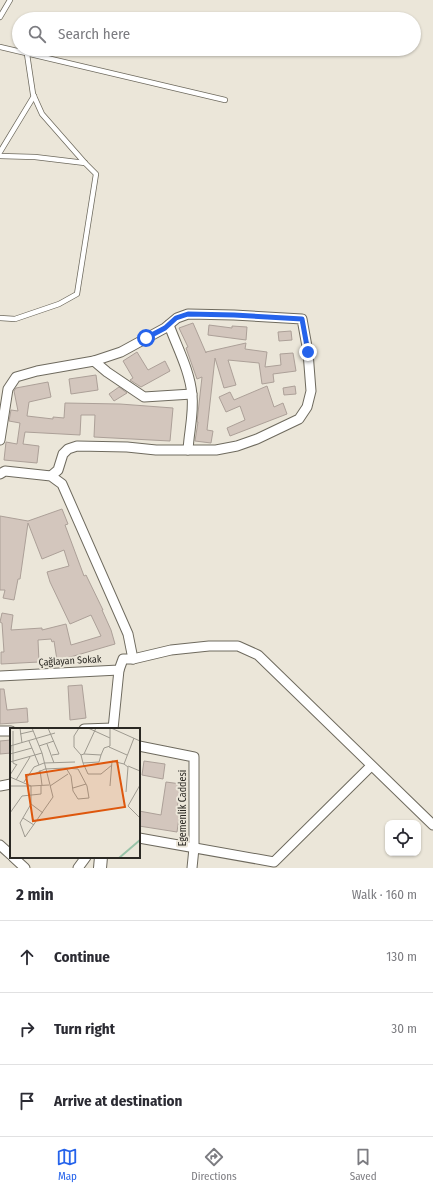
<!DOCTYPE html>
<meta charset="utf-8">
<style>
body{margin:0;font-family:"Fira Sans Condensed",sans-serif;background:#f2f2f3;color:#2b2b33}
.controls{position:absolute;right:12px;bottom:12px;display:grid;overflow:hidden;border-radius:8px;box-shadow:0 1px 3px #0004}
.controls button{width:36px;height:36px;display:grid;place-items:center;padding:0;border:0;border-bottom:1px solid #e1e1e2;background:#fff;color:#2b2b33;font:20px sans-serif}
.stop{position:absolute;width:12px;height:12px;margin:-9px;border:3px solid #2563eb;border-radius:50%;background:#fff}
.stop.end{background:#2563eb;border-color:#fff;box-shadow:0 1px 4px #0008}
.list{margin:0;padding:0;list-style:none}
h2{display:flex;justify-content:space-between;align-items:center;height:52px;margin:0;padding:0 16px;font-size:17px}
h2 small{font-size:13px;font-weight:400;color:#7c7c81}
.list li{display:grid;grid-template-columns:26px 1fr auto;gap:12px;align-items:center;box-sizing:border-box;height:72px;padding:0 16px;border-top:1px solid #e1e1e2}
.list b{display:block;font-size:15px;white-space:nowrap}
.list em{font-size:13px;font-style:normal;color:#7c7c81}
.icon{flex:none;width:22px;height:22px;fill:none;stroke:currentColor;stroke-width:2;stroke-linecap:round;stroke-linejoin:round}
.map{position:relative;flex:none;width:433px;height:868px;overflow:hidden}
.search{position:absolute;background:#fff;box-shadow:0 1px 3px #0004;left:12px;right:12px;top:12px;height:44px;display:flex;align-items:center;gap:10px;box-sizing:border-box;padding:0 14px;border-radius:22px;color:#7c7c81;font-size:15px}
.sheet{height:268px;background:#fff}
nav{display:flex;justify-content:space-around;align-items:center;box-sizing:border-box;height:56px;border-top:1px solid #e1e1e2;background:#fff;font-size:11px;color:#7c7c81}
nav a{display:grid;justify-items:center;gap:2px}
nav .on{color:#2563eb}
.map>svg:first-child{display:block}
.building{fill:#d3c6bd;stroke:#aca098}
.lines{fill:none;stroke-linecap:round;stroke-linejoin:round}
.lane-casing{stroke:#6e6a5e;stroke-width:6}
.street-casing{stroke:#6e6a5e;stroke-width:11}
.secondary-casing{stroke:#6e6a5e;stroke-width:14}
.lane{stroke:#fff;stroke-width:4.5}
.street{stroke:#fff;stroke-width:9}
.secondary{stroke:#fff;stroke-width:12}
.route{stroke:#2563eb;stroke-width:5}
.labels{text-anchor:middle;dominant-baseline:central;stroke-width:4;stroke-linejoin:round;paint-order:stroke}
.street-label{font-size:10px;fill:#2a2823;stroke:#ebe6d9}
.inset-river{fill:none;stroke:#98c3a8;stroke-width:2}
.inset-road{fill:none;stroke:#9e9a90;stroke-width:1}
.view{fill:#de570d;fill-opacity:0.15;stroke:#de570d;stroke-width:2}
.inset-edge{fill:none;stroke:#2a2823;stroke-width:2}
</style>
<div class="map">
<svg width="433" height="868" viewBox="0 0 433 868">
<rect width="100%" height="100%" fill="#ebe6d9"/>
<g class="building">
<path d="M193 323 206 353V352L246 343 245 349 267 352 265 367 281 365 280 354 293 353 296 371 273 374 274 382 262 384 259 363 228 360 236 385 224 388 215 358 207 430 213 431 211 443 195 441 198 422H197L202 377 197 379 186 348 188 347 179 328Z"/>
<path d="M209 325 232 328V326L247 327 246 340 208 335Z"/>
<path d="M291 331 292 340 279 341 278 332Z"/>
<path d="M137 352 148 370 165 361 170 371 141 387 130 380 133 378 123 361Z"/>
<path d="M96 375 98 390 71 394 69 379Z"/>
<path d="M48 382 51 397 29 402 27 416 53 419V417L64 418 65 403 120 404 173 408 170 441 94 437 95 415H81L80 435 25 432 23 444 39 446 37 463 4 460 6 442 17 444 20 423 9 421 11 410 18 411 14 391 16 388Z"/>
<path d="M267 386 274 407 283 403 287 414 230 436 227 428 245 420 240 406 226 412 219 397 230 392 234 400Z"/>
<path d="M295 386 296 394 284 395 283 388Z"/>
<path d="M119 387 127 393 114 401 109 394Z"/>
<path d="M62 509 68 524 65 525 84 576 86 575 103 610H102L111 630 115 644 67 658 57 660 54 641 52 642 51 639 38 640 39 662 1 664V652H4L2 623 0 622 2 613 13 615 11 630 42 628V630L66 624 71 645 101 636 91 615 70 624 50 582 47 572 69 566 64 550 42 559 28 523 20 579H18L14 600 3 598 5 590H0V516L28 521Z"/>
<path d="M82 685 86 718 70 720 68 686Z"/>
<path d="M0 689H4L7 710 27 708 28 722 0 724Z"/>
<path d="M11 740V753L0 754V741Z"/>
<path d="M144 761 165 764 163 779 142 775Z"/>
<path d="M166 782 181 784 177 810 180 811 177 832 139 826V811L161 815Z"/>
</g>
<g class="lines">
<defs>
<g id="lane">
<path d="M0 17 10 0"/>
<path d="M0 47 225 100"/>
<path d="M0 152 34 96"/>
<path d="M0 156 35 157 85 163"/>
<path d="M0 318 15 319 59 304 77 294 96 174 85 163 42 114 33 94 27 54"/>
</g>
<g id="street">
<path d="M169 325C177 347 190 371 192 395 194 413 189 432 188 450"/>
<path d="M94 361 107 372 144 397 192 394"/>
<path d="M0 440 8 389 16 377 37 371 94 361 121 352 165 328 177 318 188 314 234 315 302 319 308 352 311 391 307 407 299 419 257 439 237 446 216 450H156L127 447 77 446 68 449 63 454 58 470 51 476"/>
<path d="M0 474 5 471 51 476 62 484 128 634 133 659"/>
<path d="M0 676 119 670 123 659H133L171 650 209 646H238L258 655 433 825"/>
<path d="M84 729 113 728"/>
<path d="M113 729 119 670"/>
<path d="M0 731H11"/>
<path d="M139 746 194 757V848L192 868"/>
<path d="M0 786 11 784"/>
<path d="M139 838 274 862 371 766"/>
<path d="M0 845 11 855"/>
<path d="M13 857 25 868"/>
<path d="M78 868 86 857"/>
</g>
<path id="secondary" d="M100 868 101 857"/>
</defs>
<use href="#lane" class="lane-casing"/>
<use href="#street" class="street-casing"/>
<use href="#secondary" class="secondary-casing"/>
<use href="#lane" class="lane"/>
<use href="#street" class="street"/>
<use href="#secondary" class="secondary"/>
</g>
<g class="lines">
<path class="route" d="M146 338 165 328 176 318 188 314 234 315 302 319 308 352"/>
</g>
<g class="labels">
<g class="street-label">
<text transform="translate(70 661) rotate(-3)">Çağlayan Sokak</text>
<text transform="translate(183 808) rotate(-90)">Egemenlik Caddesi</text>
</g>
</g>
<g transform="translate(10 728)">
<rect width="130" height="130" fill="#ebe6d9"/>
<path class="inset-river" d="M109 130 130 112"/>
<path class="inset-road" d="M10 0 12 15M38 0 49 26 42 27M69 0 64 8V19L71 27M78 0 100 10M101 0 130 13M3 3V35L7 37M10 6 23 3M19 13 29 37M37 16 44 35M0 18 45 5M29 18 44 13M99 19 117 27M0 26 22 20M74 26 91 27 89 34 73 35 71 27 74 26 86 0M91 27 94 20 100 18V0M0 33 1 18M0 34 32 25M34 35 65 34M73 35 78 46H91L102 37M118 38 130 43M30 42 32 57M24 46 35 41 56 40 68 41 77 58 79 70 68 71 63 63 61 48 56 40M0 47 7 36M0 49 21 58 39 57M6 52 20 29M14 54 24 39 34 35M130 57 118 78 130 90M0 58H21V76L33 85M40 58 58 46M100 58 102 33 114 36M63 60 76 56M116 64 118 39 114 36 124 10M21 76 10 95 15 109 43 69 32 25 22 0M0 85 12 68 31 66V57M13 90 24 97"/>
<path class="view" d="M107 33 115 79 23 93 16 47Z"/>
<rect width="130" height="130" class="inset-edge"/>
</g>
</svg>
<div class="controls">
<button><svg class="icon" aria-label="locate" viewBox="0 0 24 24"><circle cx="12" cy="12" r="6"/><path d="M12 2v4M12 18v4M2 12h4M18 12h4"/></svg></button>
</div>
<div class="stop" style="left:146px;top:338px"></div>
<div class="stop end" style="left:308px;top:352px"></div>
<div class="search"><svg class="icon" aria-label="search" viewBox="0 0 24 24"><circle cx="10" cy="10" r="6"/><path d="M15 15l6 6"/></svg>Search here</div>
</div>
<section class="sheet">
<h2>2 min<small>Walk · 160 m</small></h2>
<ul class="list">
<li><svg class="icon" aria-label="ahead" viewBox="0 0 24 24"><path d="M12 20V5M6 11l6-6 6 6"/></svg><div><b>Continue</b></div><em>130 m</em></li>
<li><svg class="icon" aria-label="right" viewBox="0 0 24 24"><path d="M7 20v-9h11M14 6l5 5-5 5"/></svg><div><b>Turn right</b></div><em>30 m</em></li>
<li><svg class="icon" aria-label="arrive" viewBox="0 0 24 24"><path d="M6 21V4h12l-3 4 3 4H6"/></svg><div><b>Arrive at destination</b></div></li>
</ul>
</section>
<nav>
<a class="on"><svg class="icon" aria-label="map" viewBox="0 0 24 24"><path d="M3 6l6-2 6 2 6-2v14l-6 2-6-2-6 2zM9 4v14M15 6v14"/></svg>Map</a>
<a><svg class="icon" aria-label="directions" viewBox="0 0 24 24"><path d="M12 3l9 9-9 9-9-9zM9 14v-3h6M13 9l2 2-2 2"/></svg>Directions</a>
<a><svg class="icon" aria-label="saved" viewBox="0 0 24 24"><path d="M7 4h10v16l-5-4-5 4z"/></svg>Saved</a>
</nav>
